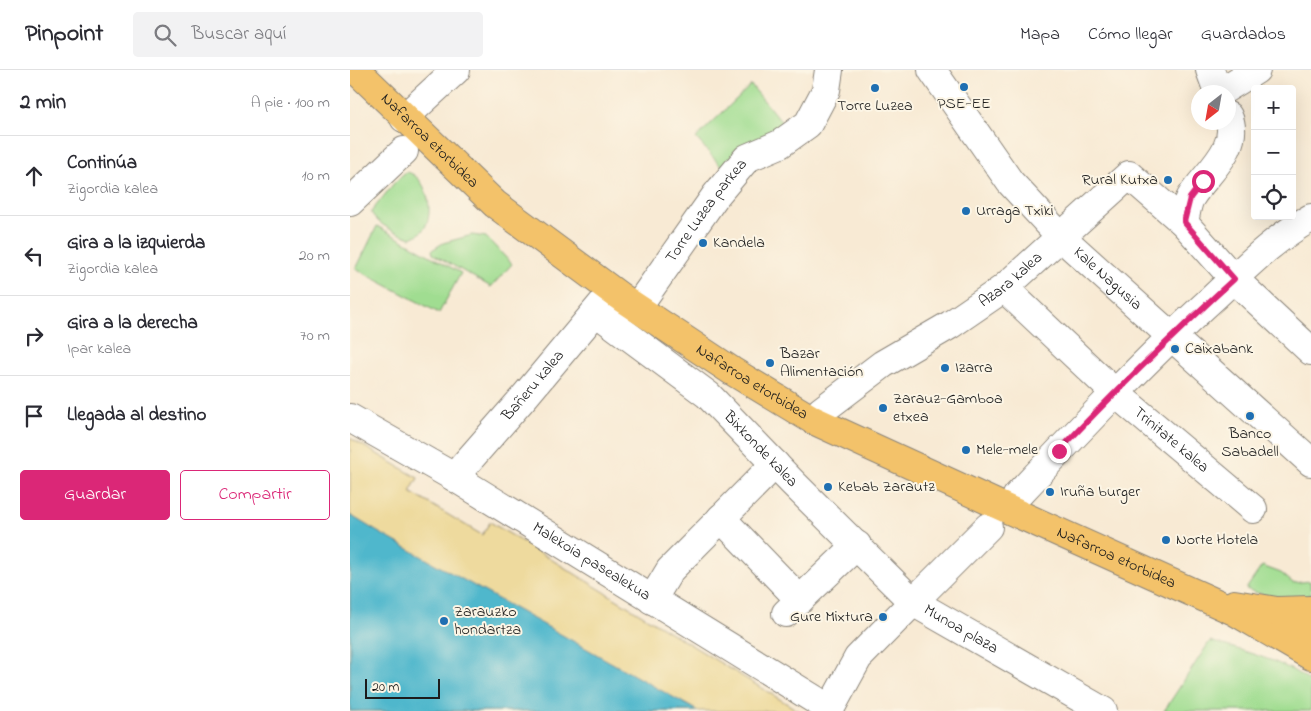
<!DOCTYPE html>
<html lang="es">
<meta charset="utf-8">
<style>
body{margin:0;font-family:"Indie Flower",sans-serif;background:#f2f2f3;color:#2b2b33}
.controls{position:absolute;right:15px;top:15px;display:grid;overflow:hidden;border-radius:5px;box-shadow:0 5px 20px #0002}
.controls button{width:45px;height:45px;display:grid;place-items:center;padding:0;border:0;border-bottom:1px solid #e1e1e2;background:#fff;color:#2b2b33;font:25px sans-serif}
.compass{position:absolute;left:841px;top:15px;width:45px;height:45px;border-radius:50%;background:#fff;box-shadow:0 5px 20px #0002;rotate:211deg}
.scale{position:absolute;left:15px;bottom:12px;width:75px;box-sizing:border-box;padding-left:5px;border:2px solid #1c1c1c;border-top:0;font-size:14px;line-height:18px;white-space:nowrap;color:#1c1c1c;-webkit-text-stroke:4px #fcf5e5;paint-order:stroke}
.stop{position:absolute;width:15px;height:15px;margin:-11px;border:4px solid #db2777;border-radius:50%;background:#fff}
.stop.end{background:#db2777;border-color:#fff;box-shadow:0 1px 5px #0008}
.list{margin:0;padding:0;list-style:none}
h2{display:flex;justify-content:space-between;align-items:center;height:65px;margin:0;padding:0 20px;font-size:21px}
h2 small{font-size:16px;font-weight:400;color:#7c7c81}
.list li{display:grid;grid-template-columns:32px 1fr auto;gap:15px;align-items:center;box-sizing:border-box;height:80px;padding:0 20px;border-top:1px solid #e1e1e2}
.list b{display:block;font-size:19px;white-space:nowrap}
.list p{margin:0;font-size:16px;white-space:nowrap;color:#7c7c81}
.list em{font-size:16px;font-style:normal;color:#7c7c81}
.actions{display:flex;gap:10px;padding:15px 20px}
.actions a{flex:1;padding:11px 0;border:1px solid #db2777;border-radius:5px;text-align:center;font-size:18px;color:#db2777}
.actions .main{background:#db2777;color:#fff}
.icon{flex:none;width:28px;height:28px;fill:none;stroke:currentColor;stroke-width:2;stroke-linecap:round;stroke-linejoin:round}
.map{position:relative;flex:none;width:961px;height:641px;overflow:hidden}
header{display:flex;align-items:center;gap:30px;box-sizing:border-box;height:70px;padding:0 25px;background:#fff;border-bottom:1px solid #e1e1e2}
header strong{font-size:24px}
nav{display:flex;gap:28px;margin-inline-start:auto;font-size:18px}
.search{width:350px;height:45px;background:#f2f2f3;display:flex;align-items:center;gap:12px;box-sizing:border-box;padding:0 18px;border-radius:5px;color:#7c7c81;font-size:19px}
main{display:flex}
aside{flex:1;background:#fff}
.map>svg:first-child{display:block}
.green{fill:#a0dd91;stroke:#5e7c56}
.sand{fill:#eeda9e;stroke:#857b5d}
.water{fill:#4fb7cc;stroke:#366a74}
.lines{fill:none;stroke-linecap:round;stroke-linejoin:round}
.minor-casing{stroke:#8a8378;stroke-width:30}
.major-casing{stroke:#8a8378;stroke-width:30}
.highway-casing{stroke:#8a8378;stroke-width:30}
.minor{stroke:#fff;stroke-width:28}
.major{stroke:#f3c26a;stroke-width:28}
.highway{stroke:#f3c26a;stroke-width:28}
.route{stroke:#db2777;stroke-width:6}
.poi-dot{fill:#1f6fb2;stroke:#fcf5e5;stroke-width:2}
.labels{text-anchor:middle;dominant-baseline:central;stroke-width:4;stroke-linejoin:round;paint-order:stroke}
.poi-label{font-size:16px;fill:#1c1c1c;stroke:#fcf5e5;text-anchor:start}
.street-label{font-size:16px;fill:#1c1c1c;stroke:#fcf5e5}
</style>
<header>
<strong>Pinpoint</strong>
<div class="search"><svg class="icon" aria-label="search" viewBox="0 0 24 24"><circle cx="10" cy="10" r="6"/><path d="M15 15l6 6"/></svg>Buscar aquí</div>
<nav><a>Mapa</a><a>Cómo llegar</a><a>Guardados</a></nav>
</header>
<main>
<aside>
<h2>2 min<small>A pie · 100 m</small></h2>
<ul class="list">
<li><svg class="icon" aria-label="ahead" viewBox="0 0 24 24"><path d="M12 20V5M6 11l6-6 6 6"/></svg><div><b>Continúa</b><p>Zigordia kalea</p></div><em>10 m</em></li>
<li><svg class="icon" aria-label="left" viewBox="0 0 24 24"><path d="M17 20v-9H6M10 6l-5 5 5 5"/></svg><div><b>Gira a la izquierda</b><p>Zigordia kalea</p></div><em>20 m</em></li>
<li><svg class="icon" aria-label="right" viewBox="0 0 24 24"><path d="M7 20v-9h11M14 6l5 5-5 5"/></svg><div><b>Gira a la derecha</b><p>Ipar kalea</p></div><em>70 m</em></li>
<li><svg class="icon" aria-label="arrive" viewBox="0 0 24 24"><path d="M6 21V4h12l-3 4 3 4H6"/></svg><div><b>Llegada al destino</b></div></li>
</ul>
<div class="actions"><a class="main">Guardar</a><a>Compartir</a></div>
</aside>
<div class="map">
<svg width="961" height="641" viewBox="0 0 961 641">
<rect width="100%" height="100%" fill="#fcf5e5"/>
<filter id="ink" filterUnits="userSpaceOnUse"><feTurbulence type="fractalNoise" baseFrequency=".02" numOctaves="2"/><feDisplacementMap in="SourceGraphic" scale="10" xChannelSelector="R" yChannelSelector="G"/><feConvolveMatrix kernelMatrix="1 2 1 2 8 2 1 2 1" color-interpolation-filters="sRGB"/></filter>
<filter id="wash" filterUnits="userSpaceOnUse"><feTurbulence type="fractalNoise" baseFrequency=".0096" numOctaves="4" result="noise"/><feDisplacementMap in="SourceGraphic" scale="20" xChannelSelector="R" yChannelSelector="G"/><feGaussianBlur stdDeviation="1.12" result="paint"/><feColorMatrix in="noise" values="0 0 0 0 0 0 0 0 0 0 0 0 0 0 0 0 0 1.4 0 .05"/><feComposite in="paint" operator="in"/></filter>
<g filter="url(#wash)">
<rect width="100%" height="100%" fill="#f8ead4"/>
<g class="green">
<path d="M401 15 433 54 376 102 346 68Z"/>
<path d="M57 102C76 106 84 139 76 155 73 162 68 165 61 168 47 163 27 155 21 142L45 112Z"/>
<path d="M27 156 111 203 89 243 6 199Z"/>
<path d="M122 165 136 167 162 194 141 217 83 184 82 180 93 173Z"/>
<path d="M912 496 931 503 943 513 960 511 961 530C939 530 916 527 896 519Z"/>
<path d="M860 571C889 580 939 592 961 613V641H814Z"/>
</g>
<path class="sand" d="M0 368 68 408 60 422 132 465 140 452 449 641H0Z"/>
<path class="water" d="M0 445 28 462 348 641H0Z"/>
</g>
<g filter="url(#ink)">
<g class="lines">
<defs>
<g id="minor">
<path id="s1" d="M582 0 660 112 711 167 961 392"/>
<path d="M860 0 868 22"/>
<path d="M870 22 906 0"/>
<path d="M878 46C892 77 856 103 841 127 837 133 836 144 834 153L884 209 961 281"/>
<path d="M54 48 106 0"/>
<path d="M0 132 54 81"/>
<path id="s2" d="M654 218 764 322 903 439"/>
<path id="s3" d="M295 226 366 125 397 88 430 74 458 54 476 20 479 0"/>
<path id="s4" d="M246 242 358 325 442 412 563 532 638 457"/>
<path id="s5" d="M471 341 533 294 600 255 654 218 779 105 834 153"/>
<path id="s6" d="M0 348 104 407 480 639"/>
<path id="s7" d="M104 407 175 326 257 228"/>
<path d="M667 426C731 358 795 290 864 227 894 199 924 168 961 148"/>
<path d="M371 448 450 530"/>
<path d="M302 530 320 500 425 394"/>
<path d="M436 543 507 475"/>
<path id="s8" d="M479 641 508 588 563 532 753 641"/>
</g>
<path id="major" d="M927 541 961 540"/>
<g id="highway">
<path id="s9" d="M6 0 145 134 272 228 382 301 463 350 655 438 884 541 961 586"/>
<path d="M884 534 927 541 961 560"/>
</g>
</defs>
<use href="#minor" class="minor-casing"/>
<use href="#major" class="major-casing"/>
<use href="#highway" class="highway-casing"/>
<use href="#minor" class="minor"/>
<use href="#major" class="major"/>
<use href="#highway" class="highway"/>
</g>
</g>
<g class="lines" filter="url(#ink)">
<path class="route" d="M709 381C765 321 824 264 884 209L834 152 840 128 853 111"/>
</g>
<g class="poi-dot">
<circle cx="614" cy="17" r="5"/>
<circle cx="525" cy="18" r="5"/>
<circle cx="818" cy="110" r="5"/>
<circle cx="616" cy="141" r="5"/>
<circle cx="353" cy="173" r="5"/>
<circle cx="825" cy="279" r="5"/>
<circle cx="420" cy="293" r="5"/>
<circle cx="595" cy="298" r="5"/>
<circle cx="533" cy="338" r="5"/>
<circle cx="900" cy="346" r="5"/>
<circle cx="616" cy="380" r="5"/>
<circle cx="478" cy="417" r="5"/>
<circle cx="700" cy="422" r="5"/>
<circle cx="816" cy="470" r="5"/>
<circle cx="533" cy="547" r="5"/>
<circle cx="94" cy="551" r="5"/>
</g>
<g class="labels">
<g class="poi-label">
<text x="614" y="34" text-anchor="middle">PSE-EE</text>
<text x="525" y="36" text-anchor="middle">Torre Luzea</text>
<text x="808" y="110" text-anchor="end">Rural Kutxa</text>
<text x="626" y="141">Urraga Txiki</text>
<text x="363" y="173">Kandela</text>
<text x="835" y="279">Caixabank</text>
<text x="430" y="284">Bazar<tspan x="430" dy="18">Alimentación</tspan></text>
<text x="605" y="298">Izarra</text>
<text x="543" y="329">Zarauz-Gamboa<tspan x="543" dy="18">etxea</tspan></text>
<text x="900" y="364" text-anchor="middle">Banco<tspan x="900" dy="18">Sabadell</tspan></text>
<text x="626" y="380">Mele-mele</text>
<text x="488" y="417">Kebab Zarautz</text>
<text x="710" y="422">Iruña burger</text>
<text x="826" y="470">Norte Hotela</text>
<text x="104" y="542">Zarauzko<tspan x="104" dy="18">hondartza</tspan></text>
<text x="523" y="547" text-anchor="end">Gure Mixtura</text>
</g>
<g class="street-label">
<text stroke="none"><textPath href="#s9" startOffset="102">Nafarroa etorbidea</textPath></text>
<text stroke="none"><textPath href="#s3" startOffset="105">Torre Luzea parkea</textPath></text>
<text stroke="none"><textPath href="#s1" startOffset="274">Kale Nagusia</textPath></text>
<text stroke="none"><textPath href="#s5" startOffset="231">Azara kalea</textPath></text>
<text stroke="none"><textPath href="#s9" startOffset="506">Nafarroa etorbidea</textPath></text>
<text stroke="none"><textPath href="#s7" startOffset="121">Bañeru kalea</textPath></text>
<text stroke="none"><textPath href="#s2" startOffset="226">Trinitate kalea</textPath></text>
<text stroke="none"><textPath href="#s4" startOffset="215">Bixkonde kalea</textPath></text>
<text stroke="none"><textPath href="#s9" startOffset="911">Nafarroa etorbidea</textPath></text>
<text stroke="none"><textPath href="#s6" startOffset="281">Malekoia pasealekua</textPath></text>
<text stroke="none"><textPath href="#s8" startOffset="194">Munoa plaza</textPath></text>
</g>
</g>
</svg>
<div class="controls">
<button>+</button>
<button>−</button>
<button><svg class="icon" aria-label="locate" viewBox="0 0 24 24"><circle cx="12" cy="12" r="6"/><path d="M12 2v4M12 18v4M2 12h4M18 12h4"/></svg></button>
</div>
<svg class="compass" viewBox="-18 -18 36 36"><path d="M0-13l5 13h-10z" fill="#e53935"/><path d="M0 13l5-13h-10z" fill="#7c7c81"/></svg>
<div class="scale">20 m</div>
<div class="stop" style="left:853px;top:111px"></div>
<div class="stop end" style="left:709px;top:381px"></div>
</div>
</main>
